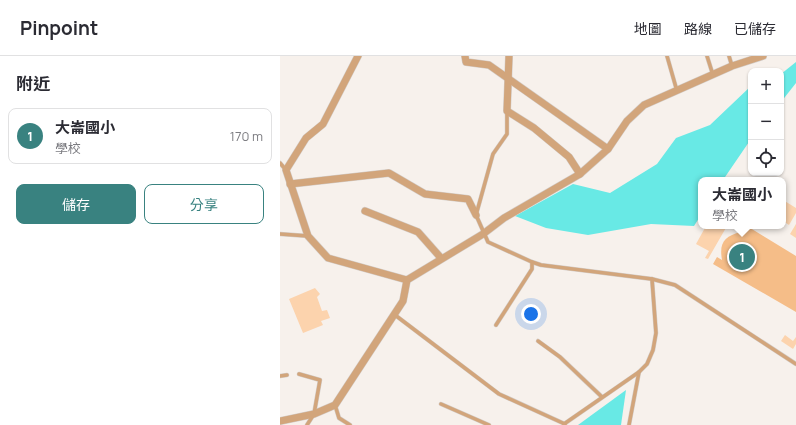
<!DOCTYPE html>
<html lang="zh-TW">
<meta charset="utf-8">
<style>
body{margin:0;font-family:Manrope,"Noto Sans TC",sans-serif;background:#f7f7f7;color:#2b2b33}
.controls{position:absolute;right:12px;top:12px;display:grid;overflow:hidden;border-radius:8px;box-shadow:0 1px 3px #0004}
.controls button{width:36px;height:36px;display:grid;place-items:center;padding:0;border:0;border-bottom:1px solid #e1e1e2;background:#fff;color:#2b2b33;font:20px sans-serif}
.you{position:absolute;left:251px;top:258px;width:14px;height:14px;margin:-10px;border:3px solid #fff;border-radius:50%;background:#1a73e8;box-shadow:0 0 0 6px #1a73e833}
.badge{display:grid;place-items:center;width:26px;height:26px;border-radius:50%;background:#398280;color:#fff;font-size:13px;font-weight:700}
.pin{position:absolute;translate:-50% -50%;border:2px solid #fff;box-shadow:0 1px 4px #0006}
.popup{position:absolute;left:418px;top:121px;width:88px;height:52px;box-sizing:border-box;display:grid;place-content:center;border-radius:8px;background:#fff;filter:drop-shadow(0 1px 3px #0005);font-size:13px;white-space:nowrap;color:#7c7c81}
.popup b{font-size:15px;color:#2b2b33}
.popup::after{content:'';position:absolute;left:50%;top:100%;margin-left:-8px;border:8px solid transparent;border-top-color:#fff}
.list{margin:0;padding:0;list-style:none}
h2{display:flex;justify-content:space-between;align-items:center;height:52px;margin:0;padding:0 16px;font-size:17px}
h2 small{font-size:13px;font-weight:400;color:#7c7c81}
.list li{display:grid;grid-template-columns:26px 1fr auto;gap:12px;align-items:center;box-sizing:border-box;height:56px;margin:0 8px 8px;padding:0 8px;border:1px solid #e1e1e2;border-radius:8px}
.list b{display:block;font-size:15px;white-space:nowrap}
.list p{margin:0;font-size:13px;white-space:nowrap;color:#7c7c81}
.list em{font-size:13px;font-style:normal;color:#7c7c81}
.actions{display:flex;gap:8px;padding:12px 16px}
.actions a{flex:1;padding:9px 0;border:1px solid #398280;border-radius:8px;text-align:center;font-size:14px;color:#398280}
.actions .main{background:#398280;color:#fff}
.icon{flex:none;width:22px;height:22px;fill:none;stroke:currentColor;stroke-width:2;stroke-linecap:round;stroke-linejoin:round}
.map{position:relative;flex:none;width:516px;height:369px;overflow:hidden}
header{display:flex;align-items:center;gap:24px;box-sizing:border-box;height:56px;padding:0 20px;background:#fff;border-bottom:1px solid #e1e1e2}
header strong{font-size:19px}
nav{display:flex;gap:22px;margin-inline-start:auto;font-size:14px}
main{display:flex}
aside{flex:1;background:#fff}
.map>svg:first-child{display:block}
.green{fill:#f5bd88}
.water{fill:#68e9e5}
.building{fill:#fcd3ad}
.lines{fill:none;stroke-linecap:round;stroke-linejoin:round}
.service-casing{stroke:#d3cdc9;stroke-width:4.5}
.minor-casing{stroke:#d3cdc9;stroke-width:8}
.service{stroke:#d2a57b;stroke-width:3.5}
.minor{stroke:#d2a57b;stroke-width:7}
</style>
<header>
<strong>Pinpoint</strong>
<nav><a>地圖</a><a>路線</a><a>已儲存</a></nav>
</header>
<main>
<aside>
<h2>附近<small></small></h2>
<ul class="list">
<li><span class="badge">1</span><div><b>大崙國小</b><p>學校</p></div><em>170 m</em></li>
</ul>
<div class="actions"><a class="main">儲存</a><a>分享</a></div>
</aside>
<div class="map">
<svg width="516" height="369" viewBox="0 0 516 369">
<rect width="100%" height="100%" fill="#f7f1ec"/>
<path class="green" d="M454 170H467L516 200V256L433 208 437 201 442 204C439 187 444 180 461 176Z"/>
<g class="water">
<path d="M516 6V27L501 46V18Z"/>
<path d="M471 30V83L443 124H421V159L414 170 371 168 308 179 266 172 235 160 293 128 330 137 377 108 396 82 430 69Z"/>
<path d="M346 334 341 369H298Z"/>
</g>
<g class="building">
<path d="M503 144 516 152V157L509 169 503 165Z"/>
<path d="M516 168V182L510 178Z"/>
<path d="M426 170H447L428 203 425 202 429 195 416 188Z"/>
<path d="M35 232 40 238 37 241 42 255 47 254 50 262 41 265 43 269 23 277 9 243Z"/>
<path d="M505 279 513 285 516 281V288L513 293 501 285Z"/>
</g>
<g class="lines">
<defs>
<g id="service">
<path d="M387 0 397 35"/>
<path d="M427 0 433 19"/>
<path d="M449 0 452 10"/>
<path d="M227 55V78L213 98 196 159 208 186 252 206 261 209 372 223 395 229 516 308"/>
<path d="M0 107 6 114"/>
<path d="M0 178 28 180"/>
<path d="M115 259 219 338 285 368"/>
<path d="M216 269 252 213V206"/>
<path d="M258 285 280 301 322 341"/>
<path d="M19 318 40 324 34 358 27 369"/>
<path d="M0 320 7 319"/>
<path d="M161 348 209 369"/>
<path d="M55 349 59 362 70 369"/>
<path d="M284 368 359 316"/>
<path d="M349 369 359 316 367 308 373 294 376 277 372 223"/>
</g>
<g id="minor">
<path d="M78 0 43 68 26 82 6 114 28 180 48 202 127 224"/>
<path d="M185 0 186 6 209 9 328 93"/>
<path d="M229 0 227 55 254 72 289 101 300 118"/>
<path d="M10 128 109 117 145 138 188 143 196 159"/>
<path d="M85 155 138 176 161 202"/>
<path d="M0 365 34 358 55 349 123 245 127 224 203 178 224 162 300 118 328 93 347 65 364 49 452 10 483 0"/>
</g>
</defs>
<use href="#service" class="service-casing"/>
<use href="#minor" class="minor-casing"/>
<use href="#service" class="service"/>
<use href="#minor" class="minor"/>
</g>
</svg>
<div class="controls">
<button>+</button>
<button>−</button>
<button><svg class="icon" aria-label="locate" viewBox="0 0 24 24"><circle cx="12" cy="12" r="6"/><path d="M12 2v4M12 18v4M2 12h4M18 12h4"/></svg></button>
</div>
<div class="you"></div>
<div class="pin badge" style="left:462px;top:201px">1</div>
<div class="popup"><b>大崙國小</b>學校</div>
</div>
</main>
